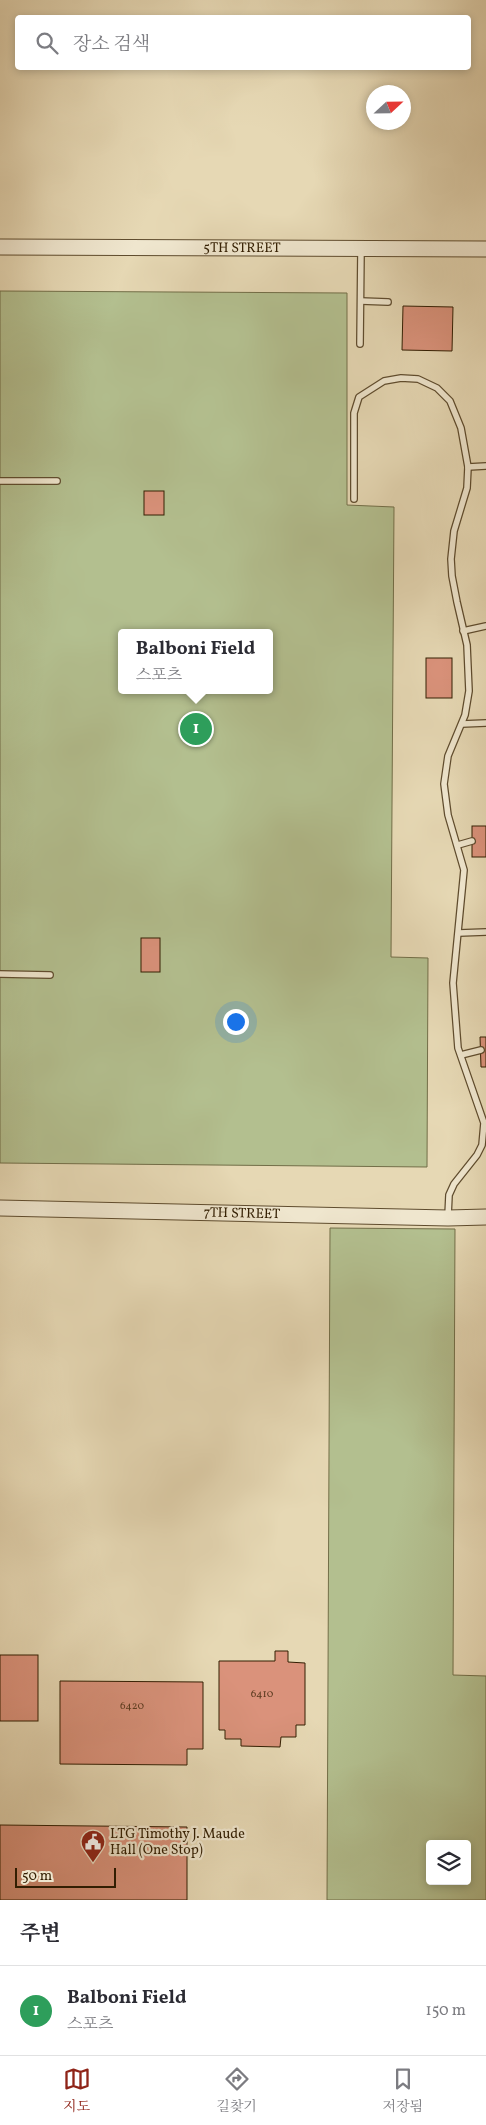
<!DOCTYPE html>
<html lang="ko">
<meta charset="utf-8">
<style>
body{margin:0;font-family:Vollkorn,"Noto Serif KR",serif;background:#f2f2f3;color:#2b2b33}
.controls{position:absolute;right:15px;bottom:15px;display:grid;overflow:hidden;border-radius:5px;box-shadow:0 2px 8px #0003}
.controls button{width:45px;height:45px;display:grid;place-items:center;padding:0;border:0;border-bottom:1px solid #e1e1e2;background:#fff;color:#2b2b33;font:25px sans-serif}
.compass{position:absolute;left:366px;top:85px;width:45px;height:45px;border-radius:50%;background:#fff;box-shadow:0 2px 8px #0003;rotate:68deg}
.scale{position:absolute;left:15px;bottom:12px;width:101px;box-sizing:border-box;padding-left:5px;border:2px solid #321e02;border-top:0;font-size:14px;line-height:18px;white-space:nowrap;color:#321e02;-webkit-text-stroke:4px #efe6ce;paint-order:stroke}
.you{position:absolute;left:235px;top:1021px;width:18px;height:18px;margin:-12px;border:4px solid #fff;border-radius:50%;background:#1a73e8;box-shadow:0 0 0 8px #1a73e833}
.badge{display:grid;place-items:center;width:32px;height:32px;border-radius:50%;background:#8f2418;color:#fff;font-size:16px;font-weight:700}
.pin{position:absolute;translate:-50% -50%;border:2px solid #fff;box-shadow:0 1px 5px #0006}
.popup{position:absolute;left:118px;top:629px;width:155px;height:65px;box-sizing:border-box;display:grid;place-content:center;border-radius:5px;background:#fff;filter:drop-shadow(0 1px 4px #0005);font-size:16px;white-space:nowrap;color:#7c7c81}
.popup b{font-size:19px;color:#2b2b33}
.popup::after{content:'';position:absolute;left:50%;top:100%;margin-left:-10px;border:10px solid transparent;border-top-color:#fff}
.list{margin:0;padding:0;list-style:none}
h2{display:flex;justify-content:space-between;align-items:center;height:65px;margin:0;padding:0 20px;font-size:21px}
h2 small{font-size:16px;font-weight:400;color:#7c7c81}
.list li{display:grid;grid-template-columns:32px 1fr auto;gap:15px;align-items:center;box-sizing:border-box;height:90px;padding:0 20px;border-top:1px solid #e1e1e2}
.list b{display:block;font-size:19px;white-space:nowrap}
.list p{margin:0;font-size:16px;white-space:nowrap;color:#7c7c81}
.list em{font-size:16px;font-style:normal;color:#7c7c81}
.icon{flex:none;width:28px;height:28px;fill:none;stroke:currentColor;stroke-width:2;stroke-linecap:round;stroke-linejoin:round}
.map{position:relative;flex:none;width:486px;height:1900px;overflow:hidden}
.search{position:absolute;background:#fff;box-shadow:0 2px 8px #0003;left:15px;right:15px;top:15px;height:55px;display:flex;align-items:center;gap:12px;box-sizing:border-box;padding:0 18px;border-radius:5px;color:#7c7c81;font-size:19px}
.sheet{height:155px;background:#fff}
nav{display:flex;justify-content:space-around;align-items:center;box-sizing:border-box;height:70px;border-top:1px solid #e1e1e2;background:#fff;font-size:14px;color:#7c7c81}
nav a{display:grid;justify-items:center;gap:2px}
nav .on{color:#8f2418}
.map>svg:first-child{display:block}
.green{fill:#b3bf8f;stroke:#726e48;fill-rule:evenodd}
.building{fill:#da927b;stroke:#321e02}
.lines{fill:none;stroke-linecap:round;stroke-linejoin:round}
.service-casing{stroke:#5f4c2e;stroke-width:8}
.tertiary-casing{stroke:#5f4c2e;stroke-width:17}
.service{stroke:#efe6ce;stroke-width:5.5}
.tertiary{stroke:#efe6ce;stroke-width:15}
.labels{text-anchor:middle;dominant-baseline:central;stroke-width:4.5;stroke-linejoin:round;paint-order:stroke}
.number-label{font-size:11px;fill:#5c3b20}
.street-label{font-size:14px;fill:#321e02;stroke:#efe6ce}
.poi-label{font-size:14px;fill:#321e02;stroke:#efe6ce;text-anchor:start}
</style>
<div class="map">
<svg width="486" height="1900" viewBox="0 0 486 1900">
<rect width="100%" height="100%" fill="#e6d8b4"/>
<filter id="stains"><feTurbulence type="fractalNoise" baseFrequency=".004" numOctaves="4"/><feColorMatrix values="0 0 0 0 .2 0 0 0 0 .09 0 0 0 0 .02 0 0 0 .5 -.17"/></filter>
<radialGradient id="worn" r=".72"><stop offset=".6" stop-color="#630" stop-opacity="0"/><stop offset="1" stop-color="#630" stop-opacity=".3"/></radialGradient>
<g class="green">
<path d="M0 291 347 293V505L394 507 391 957 428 958 427 1167 0 1163ZM122 633H270V690H122Z"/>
<path d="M330 1228 455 1229 453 1675 486 1676V1900H327ZM430 1844H467V1881H430Z"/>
</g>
<g class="building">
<path d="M403 306 453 307 452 351 402 350Z"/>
<rect x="144" y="491" width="20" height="24"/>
<rect x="426" y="658" width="26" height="40"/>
<rect x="472" y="826" width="14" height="31"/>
<rect x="141" y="938" width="19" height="34"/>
<path d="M480 1037H486V1067H481Z"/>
<path d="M275 1651H288V1662L305 1663V1725H296V1737H281L280 1747 241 1746V1739H225V1730H219V1661H275Z"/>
<rect x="0" y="1655" width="38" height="66"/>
<path d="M60 1681 203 1682V1749H187V1765L60 1764Z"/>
<path d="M0 1825 187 1827V1900H0Z"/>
</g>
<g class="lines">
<defs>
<g id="service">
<path d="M361 301 388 302"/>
<path d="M360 344 361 250"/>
<path d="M468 467 486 466"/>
<path d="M0 481H57"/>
<path d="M354 499V413L359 397 384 381 401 378 418 379 437 388 450 401 461 428 468 467 467 488 454 531 451 559 452 576 457 602 467 645 469 691 465 715 448 756 444 784 448 815 464 870 453 983 458 1048 484 1123 482 1145 477 1155 454 1184 449 1195 448 1216"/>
<path d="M463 631 486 626"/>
<path d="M462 724 486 723"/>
<path d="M458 845 472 841"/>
<path d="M459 933 486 932"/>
<path d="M0 974 50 975"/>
<path d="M461 1055 481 1050"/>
</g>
<g id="tertiary">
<path id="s1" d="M0 247 486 249"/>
<path id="s2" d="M0 1208 448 1218 486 1217"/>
</g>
</defs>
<use href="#service" class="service-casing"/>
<use href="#tertiary" class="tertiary-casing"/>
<use href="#service" class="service"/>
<use href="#tertiary" class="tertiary"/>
</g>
<defs>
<symbol id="civic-pin" viewBox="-11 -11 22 30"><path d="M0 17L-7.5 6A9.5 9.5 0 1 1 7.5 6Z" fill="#8f2418" stroke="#efe6ce"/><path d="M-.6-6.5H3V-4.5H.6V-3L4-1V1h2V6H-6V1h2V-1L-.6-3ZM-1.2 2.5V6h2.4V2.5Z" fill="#fff"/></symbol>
</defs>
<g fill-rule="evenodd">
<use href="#civic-pin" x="79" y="1828" width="28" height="38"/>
</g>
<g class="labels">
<g class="number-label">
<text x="262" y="1694">6410</text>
<text x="132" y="1706">6420</text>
</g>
<g class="street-label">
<text stroke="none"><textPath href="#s1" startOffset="242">5TH STREET</textPath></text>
<text stroke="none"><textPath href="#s2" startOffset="242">7TH STREET</textPath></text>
</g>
<g class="poi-label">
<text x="110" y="1834">LTG Timothy J. Maude<tspan x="110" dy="16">Hall (One Stop)</tspan></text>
</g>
</g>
<rect width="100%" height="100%" filter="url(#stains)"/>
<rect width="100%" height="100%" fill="url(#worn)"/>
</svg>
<div class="controls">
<button><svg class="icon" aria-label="layers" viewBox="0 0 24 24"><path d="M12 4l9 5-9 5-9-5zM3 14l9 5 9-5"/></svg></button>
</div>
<svg class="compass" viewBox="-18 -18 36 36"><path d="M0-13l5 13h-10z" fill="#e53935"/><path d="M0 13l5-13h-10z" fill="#7c7c81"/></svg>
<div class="scale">50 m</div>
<div class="you"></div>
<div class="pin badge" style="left:196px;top:729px;background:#2e9e5b">1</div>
<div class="popup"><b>Balboni Field</b>스포츠</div>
<div class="search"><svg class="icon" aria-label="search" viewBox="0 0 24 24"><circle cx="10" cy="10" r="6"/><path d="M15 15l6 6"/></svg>장소 검색</div>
</div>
<section class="sheet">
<h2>주변<small></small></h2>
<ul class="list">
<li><span class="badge" style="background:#2e9e5b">1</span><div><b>Balboni Field</b><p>스포츠</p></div><em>150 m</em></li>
</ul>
</section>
<nav>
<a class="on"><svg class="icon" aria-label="map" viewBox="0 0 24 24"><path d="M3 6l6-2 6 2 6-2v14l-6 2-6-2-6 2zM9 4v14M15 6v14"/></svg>지도</a>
<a><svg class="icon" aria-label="directions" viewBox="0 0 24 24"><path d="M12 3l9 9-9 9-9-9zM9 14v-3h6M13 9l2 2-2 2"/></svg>길찾기</a>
<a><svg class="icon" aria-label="saved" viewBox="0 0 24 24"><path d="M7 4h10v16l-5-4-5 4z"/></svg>저장됨</a>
</nav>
